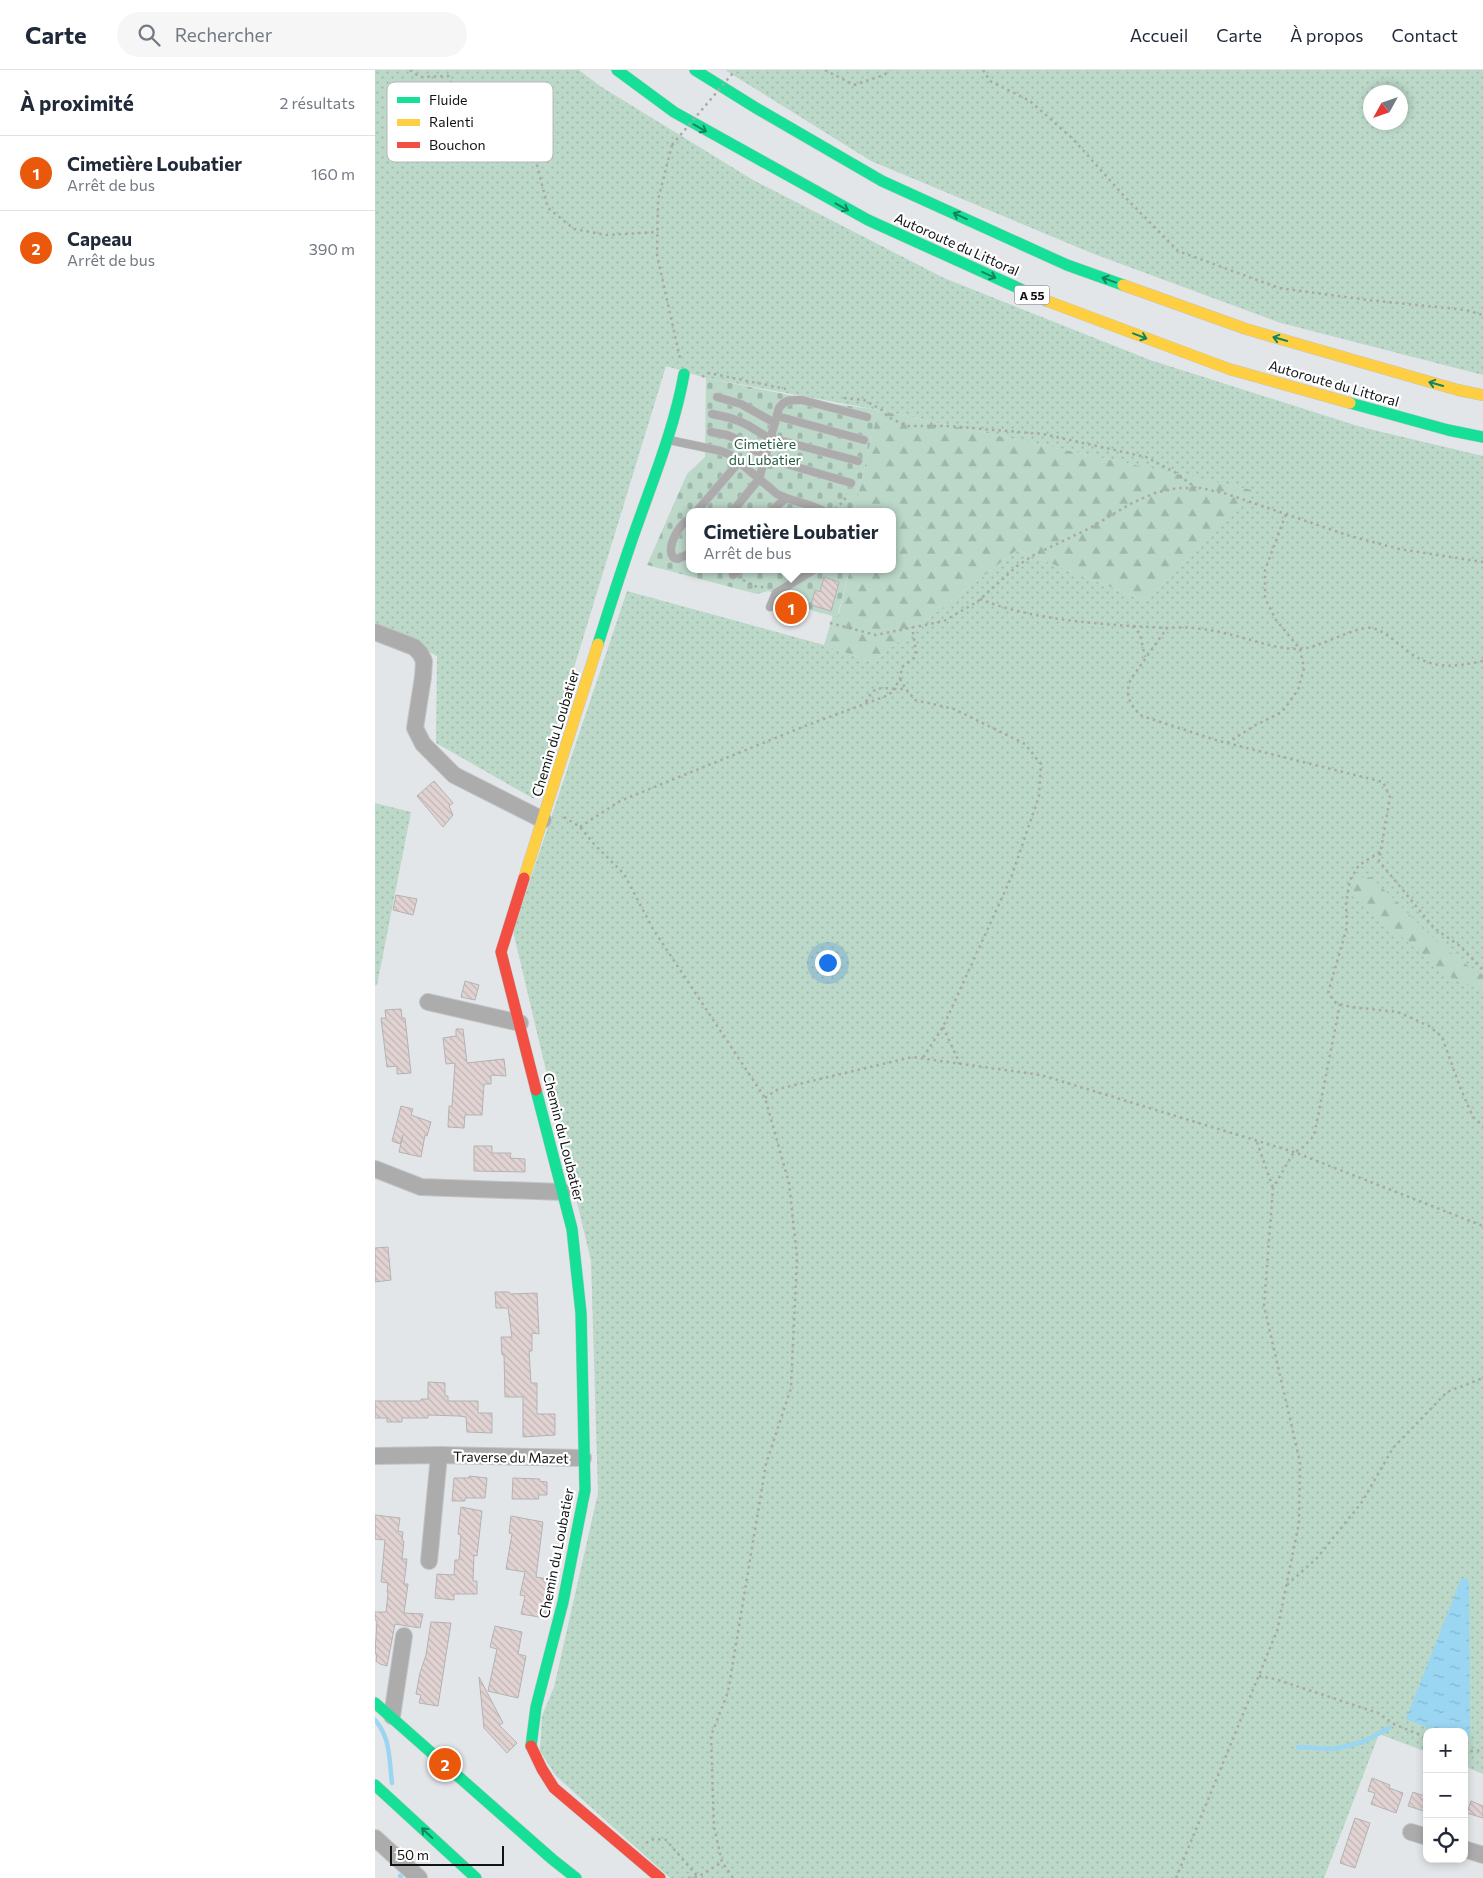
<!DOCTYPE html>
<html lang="fr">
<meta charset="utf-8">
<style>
body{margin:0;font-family:Commissioner,sans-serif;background:#f6f6f7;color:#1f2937}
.controls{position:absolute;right:15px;bottom:15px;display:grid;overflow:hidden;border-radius:10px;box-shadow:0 2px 8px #0003}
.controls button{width:45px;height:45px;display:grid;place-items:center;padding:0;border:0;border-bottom:1px solid #e0e1e3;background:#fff;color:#1f2937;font:25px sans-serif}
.compass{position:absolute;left:988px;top:15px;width:45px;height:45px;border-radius:50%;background:#fff;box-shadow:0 2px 8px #0003;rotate:230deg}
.scale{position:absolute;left:15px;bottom:12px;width:114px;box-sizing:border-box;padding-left:5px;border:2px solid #111315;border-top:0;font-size:14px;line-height:18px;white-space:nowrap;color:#111315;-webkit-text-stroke:4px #fff;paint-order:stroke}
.you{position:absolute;left:452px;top:892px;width:18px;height:18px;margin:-12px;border:4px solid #fff;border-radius:50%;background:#1a73e8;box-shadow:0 0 0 8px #1a73e833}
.badge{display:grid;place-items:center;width:32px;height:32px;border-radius:50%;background:#ea580c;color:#fff;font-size:16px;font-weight:700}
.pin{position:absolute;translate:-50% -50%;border:2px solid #fff;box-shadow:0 1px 5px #0006}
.popup{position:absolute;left:311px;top:438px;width:210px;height:65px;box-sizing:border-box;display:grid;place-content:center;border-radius:10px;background:#fff;filter:drop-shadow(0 1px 4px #0005);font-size:16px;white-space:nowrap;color:#747a83}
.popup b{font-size:19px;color:#1f2937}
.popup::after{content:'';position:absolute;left:50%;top:100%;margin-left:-10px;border:10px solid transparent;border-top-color:#fff}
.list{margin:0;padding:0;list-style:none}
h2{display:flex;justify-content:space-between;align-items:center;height:65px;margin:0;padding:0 20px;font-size:21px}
h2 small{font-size:16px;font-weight:400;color:#747a83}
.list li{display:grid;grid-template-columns:32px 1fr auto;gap:15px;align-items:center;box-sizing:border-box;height:75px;padding:0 20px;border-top:1px solid #e0e1e3}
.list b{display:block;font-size:19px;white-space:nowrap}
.list p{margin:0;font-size:16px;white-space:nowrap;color:#747a83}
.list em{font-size:16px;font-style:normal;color:#747a83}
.icon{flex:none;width:28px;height:28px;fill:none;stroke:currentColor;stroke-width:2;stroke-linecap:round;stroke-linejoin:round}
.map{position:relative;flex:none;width:1108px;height:1808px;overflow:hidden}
header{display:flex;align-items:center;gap:30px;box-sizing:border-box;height:70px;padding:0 25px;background:#fff;border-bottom:1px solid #e0e1e3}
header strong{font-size:24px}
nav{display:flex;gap:28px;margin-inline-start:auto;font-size:18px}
.search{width:350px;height:45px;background:#f6f6f7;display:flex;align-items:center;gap:12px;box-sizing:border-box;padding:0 18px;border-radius:28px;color:#747a83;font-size:19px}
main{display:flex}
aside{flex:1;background:#fff}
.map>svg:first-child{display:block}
.grass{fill:url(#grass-dots);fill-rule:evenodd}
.forest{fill:url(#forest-firs)}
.cemetery{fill:url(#cemetery-stones)}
.water{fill:url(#water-ripples)}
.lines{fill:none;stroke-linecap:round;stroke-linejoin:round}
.stream{stroke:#9ad5f1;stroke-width:4.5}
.building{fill:url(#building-back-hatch);stroke:#b3b3b4}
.lane-casing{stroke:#c2c4c5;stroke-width:9}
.street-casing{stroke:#c2c4c5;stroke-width:18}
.fast-casing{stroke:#c2c4c5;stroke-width:12}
.slow-casing{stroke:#c2c4c5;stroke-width:12}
.jam-casing{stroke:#c2c4c5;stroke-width:12}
.path{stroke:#a8aaaa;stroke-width:2.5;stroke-dasharray:2.5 4;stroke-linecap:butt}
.lane{stroke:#adacac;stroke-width:8}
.street{stroke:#adacac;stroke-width:16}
.fast{stroke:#16e098;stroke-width:11}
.slow{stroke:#ffcf43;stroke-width:11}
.jam{stroke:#f24e42;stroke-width:11}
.path-bridge{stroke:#a8aaaa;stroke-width:2.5;stroke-dasharray:2.5 4;stroke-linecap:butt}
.oneway{stroke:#14845d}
.labels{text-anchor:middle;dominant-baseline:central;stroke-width:4.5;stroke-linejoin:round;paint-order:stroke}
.shield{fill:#fff;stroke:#585a5b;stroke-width:1}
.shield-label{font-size:12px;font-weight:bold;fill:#111315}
.street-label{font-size:14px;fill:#111315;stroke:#fff}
.park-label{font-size:14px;fill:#255e41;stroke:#fff}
.key{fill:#fff;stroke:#b8b8b9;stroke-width:1}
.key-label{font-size:14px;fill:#111315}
</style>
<header>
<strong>Carte</strong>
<div class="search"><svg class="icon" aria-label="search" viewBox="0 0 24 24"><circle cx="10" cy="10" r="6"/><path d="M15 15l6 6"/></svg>Rechercher</div>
<nav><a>Accueil</a><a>Carte</a><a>À propos</a><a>Contact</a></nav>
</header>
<main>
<aside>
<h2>À proximité<small>2 résultats</small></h2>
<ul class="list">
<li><span class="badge">1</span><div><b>Cimetière Loubatier</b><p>Arrêt de bus</p></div><em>160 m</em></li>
<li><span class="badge">2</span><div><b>Capeau</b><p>Arrêt de bus</p></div><em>390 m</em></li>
</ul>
</aside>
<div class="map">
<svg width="1108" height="1808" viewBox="0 0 1108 1808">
<defs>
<pattern id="grass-dots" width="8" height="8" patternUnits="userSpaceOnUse" patternTransform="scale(1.25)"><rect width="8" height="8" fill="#bbd8c9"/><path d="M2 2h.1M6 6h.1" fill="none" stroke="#a0b8ac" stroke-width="1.8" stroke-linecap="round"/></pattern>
<pattern id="forest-firs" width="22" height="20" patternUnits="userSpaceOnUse" patternTransform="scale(1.25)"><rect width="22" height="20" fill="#bbd8c9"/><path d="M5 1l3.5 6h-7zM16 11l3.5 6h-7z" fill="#a0b8ac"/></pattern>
<pattern id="cemetery-stones" width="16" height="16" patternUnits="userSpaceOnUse" patternTransform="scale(1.25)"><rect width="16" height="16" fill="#bbd8c9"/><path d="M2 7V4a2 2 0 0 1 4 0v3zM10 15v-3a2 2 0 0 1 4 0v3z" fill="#a0b8ac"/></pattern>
<pattern id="water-ripples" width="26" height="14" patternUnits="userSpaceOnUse" patternTransform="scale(1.25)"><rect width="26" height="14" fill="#9ad5f1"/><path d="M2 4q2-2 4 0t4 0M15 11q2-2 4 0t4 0" fill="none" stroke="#84b6ce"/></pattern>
<pattern id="building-back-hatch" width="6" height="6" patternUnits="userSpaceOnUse" patternTransform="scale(1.25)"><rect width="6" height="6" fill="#e2d3d3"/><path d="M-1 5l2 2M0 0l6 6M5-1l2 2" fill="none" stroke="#c1b4b4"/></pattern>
</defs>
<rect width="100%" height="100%" fill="#e3e6e8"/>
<g class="grass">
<path d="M0 0H204L225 16 378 110 569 208 775 290 986 357 1108 386V1704L1089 1696V1662H1052V1682L1004 1664 949 1808H295L181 1706 165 1681 167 1646 179 1617 223 1423 216 1191 138 861 252 521 449 575 497 592 642 480 771 531 881 421 503 340 331 308 291 296 159 729 61 673 62 586 0 554Z"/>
<path d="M350 0H1108V305L906 253 719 184 496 91ZM996 22H1026V52H996Z"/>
<path d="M0 733 36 742 2 915H0Z"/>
</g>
<g class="forest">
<path d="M503 340 882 421 771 531 642 480 497 592 449 575 458 545 463 546 475 499H517V442H479Z"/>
<path d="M996 807 1054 864 1084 890 1108 905V922L1070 904 980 827 977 817 982 808Z"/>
</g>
<path class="cemetery" d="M331 308 454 333 503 340 479 442H315V499H475L462 547 416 535 408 526 401 523 393 521 382 524 272 495 312 404 330 387Z"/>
<path class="water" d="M1091 1508 1094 1511 1095 1664 1092 1668 1089 1669V1662H1064L1031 1649 1086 1509Z"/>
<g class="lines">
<g class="stream">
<path d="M0 1650C16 1668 14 1690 17 1713"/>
<path d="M923 1677 959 1679 988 1672 1014 1658"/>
<path d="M25 1806 26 1808"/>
</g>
</g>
<g class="building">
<path d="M449 507 464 512 456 541 436 535 440 520 445 522Z"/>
<path d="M59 711 78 733 74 736 78 745 68 757 42 726Z"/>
<path d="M21 825 42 829 38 845 18 840Z"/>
<path d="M90 911 104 915 100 930 86 927Z"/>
<path d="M26 939 27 948H30L36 1003 22 1004V996L12 997 6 948H11L10 940Z"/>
<path d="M81 959H88L92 993 129 989 131 1006 116 1005V1014H109L107 1045H90L89 1058 73 1057 74 1036H77L80 993 71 994 68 968 81 966Z"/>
<path d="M26 1036 38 1039 36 1045 56 1052 52 1066 50 1065 46 1087 24 1082 28 1065 25 1074 17 1071Z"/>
<path d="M99 1076H117V1083H136L135 1088 150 1089V1102L99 1101Z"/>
<path d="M13 1177 16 1210 0 1212V1178Z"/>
<path d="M120 1222H134L135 1224 162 1223 164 1264 157 1263V1281H154L156 1313H162V1344H180V1365L148 1367V1327H130L129 1285H127L126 1267H137L133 1238H121Z"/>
<path d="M53 1312 70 1313V1326H73V1331H103V1343H117V1363L92 1362 91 1347 84 1346 53 1345V1348H27V1352H12V1348H0V1331H46V1329H53Z"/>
<path d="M94 1406 112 1408 110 1428H90V1431H77L79 1408H94Z"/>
<path d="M138 1408 165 1409 164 1411 172 1412V1425H163L164 1429H137Z"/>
<path d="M86 1437 107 1441 102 1486 99 1485 98 1511H102V1524H79V1530L60 1528 62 1504 79 1505 80 1490H84L86 1465 83 1464Z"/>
<path d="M0 1445 25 1448 23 1461 28 1462 27 1471H29L27 1489H32L29 1514H33L29 1543 48 1544 45 1558 20 1554 12 1596 5 1594 1 1591 2 1584H0L2 1550H0V1542H11L13 1523 12 1522 13 1513 6 1512 10 1470 0 1469Z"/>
<path d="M136 1446 168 1452 161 1507 178 1510 170 1548 146 1544 150 1526 145 1525 150 1502 131 1499 137 1464 134 1463Z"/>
<path d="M56 1552 76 1553 63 1636 44 1633 46 1625 41 1624 45 1603 51 1585Z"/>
<path d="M120 1556 147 1562 143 1584 151 1586 143 1628 113 1621 122 1579 115 1577Z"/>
<path d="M104 1607 128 1653 124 1655 142 1673 132 1683 109 1658Z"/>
<path d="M997 1708 1015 1715 1014 1718 1028 1723 1021 1743 996 1734 1000 1723 993 1721Z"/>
<path d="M1038 1722 1052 1727V1742L1033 1736Z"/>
<path d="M1096 1731 1108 1736V1748L1092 1743Z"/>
<path d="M980 1748 995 1753 980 1798 965 1793Z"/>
</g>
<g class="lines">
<defs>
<g id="lane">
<path d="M342 327 366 334 400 353"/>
<path d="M337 344C348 346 358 348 368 353 378 357 386 365 396 368L483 391"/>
<path d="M402 346 489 370"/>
<path d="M336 362 352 365 367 371 391 388 476 413"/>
<path d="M294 370 346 381 356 385 402 424C417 432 435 433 450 442"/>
<path d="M321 442 364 392"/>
<path d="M357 442 384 409 404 338C410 329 417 330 427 330L492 347"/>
<path d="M395 442 410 429"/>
<path d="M315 449C304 453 290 479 299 488L303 489 315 483"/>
<path d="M358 505 366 499"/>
<path d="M395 537 401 523 440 499"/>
</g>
<g id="street">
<path d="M0 562 39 577 45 583 49 591 48 607 40 658 48 674 79 705 168 750"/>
<path d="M53 932 145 953"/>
<path d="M0 1099 46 1117 188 1122"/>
<path d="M0 1386 64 1385 208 1388"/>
<path d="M54 1491 64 1385"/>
<path d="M17 1646 29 1566"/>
<path d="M1036 1762 1052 1767"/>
<path d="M0 1768 44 1808"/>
<path d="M1089 1779 1108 1785"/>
</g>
<g id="fast">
<path d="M242 0 299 42 493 150 672 231"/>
<path d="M320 0 381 38 507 111 692 195 748 215"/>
<path d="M975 333 1073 360 1108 367"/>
<path d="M223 574C236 533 249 491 264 450 281 402 300 355 309 304"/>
<path d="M0 1633 177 1789 201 1808"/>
<path d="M156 1676 161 1637 188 1532 210 1420 206 1243 197 1159 161 1020"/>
<path d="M0 1715 101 1808"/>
</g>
<g id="slow">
<path d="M748 215 871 259 1083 320 1108 325"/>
<path d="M672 231 854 299 975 333"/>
<path d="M149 808 223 574"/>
</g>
<g id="jam">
<path d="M149 808 126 882 161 1020"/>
<path d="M156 1676 167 1699 179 1718 285 1808"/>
</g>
</defs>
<use href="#lane" class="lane-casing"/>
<use href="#street" class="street-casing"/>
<use href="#fast" class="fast-casing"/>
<use href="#slow" class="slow-casing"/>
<use href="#jam" class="jam-casing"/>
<g class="path">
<path d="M35 0 45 7 73 6 81 25 116 22 148 41 173 138 199 159 231 165 283 162"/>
<path d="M450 0 479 15 509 5 515 0"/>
<path d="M608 0 615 11 655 31 698 69 749 126 803 181 904 218 993 230 1091 240 1108 245"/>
<path d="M297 75 283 130 282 185 305 288"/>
<path d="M327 307 334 303 411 319"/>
<path d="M469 328 489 330 507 340 513 347 532 356H572L668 364 771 387 801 403 821 418"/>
<path d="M460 439 469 431 472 424"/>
<path d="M368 510 382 517H391"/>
<path d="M605 529C658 551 735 555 792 558"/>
<path d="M455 553 501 565 569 551 602 532 642 496 659 485 715 458 757 433 780 423 802 418H826L852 424 975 466 1024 479 1108 492"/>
<path d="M758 556 765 564 770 587"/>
<path d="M1108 591C1080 597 1060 600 1035 583 1022 574 1013 562 997 558 982 555 943 579 924 579 899 579 876 569 853 564 833 559 813 556 792 558L756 609C749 624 755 636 767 646L844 671 1008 712 1015 727 1004 791 1059 858 1085 876 1108 900"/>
<path d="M525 609 531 619"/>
<path d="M491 632C499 617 502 617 519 619L525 609 527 597 539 588 541 581 537 557"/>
<path d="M852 673 879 656 907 642 923 620 929 598 925 579 901 550 890 528V500L911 444"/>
<path d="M189 747 205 757 219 774 249 804 278 859 390 1028 414 1113 422 1187 416 1318 391 1394 353 1622 336 1666 339 1757 347 1792 358 1808"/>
<path d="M205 757 245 731 430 656 514 625 519 619H531L540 630 579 639 650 674 666 694 664 726 636 808 568 957 547 989"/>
<path d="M1005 782 984 795 975 810 971 833 972 857 953 923 961 933 976 937 1023 942 1054 956 1067 967 1085 1017 1098 1047 1108 1056"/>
<path d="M568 957 585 994"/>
<path d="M390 1028 403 1019 537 987 666 1005 919 1082 1108 1156"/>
<path d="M882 1072 898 1118"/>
<path d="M912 1515 942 1488 987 1432 1018 1378 1072 1322 1108 1308"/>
<path d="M884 1606 900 1609 1003 1643 1019 1654 1052 1668"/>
<path d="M1089 1682 1108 1680"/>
<path d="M271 1773 279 1769 291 1770 323 1807"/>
<path d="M313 1808 323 1807 347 1792"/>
<path d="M801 1808 902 1561 924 1453 925 1392 889 1236 898 1118 919 1082 926 1079 939 1066 965 934"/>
</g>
<use href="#lane" class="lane"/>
<use href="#street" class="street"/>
<use href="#fast" class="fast"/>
<use href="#slow" class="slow"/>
<use href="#jam" class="jam"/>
<path class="path-bridge" d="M297 75 358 3"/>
</g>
<defs><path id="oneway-shaft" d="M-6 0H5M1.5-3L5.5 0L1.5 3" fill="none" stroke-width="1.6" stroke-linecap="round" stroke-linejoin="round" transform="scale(1.25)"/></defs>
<g class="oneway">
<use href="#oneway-shaft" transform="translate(325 58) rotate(30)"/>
<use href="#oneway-shaft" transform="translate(467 137) rotate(29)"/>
<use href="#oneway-shaft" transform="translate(585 146) rotate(-155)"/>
<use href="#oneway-shaft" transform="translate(614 205) rotate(24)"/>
<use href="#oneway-shaft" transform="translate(734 210) rotate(-160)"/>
<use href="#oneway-shaft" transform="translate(765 266) rotate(21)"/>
<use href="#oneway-shaft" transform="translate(905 269) rotate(-164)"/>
<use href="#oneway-shaft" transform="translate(1061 314) rotate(-164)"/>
<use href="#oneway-shaft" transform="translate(52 1763) rotate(-137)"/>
</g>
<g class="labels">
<rect class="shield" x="639.5" y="215.5" width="35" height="19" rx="4"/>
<g class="shield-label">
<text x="657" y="225">A 55</text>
</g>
<g class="street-label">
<text transform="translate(582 174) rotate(24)">Autoroute du Littoral</text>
<text transform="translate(959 313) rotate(16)">Autoroute du Littoral</text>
<text transform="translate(180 663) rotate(-73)">Chemin du Loubatier</text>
<text transform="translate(189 1067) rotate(76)">Chemin du Loubatier</text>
<text transform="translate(136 1387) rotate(1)">Traverse du Mazet</text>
<text transform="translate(181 1483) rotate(-79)">Chemin du Loubatier</text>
</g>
<g class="park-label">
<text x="390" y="373">Cimetière<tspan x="390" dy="16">du Lubatier</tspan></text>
</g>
</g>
<rect x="12" y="12" width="166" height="80" rx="8" class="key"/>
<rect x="22" y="27" width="23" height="6" fill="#16e098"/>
<rect x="22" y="49" width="23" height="7" fill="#ffcf43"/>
<rect x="22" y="72" width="23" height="6" fill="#f24e42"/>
<g class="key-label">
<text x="54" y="35">Fluide</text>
<text x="54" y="57">Ralenti</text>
<text x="54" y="80">Bouchon</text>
</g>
</svg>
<div class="controls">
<button>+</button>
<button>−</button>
<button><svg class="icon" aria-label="locate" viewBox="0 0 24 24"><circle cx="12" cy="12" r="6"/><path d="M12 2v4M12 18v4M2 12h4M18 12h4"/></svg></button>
</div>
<svg class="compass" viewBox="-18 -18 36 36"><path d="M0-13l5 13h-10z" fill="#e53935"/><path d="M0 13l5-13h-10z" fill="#747a83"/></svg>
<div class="scale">50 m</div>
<div class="you"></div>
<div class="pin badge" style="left:416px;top:538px">1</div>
<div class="popup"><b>Cimetière Loubatier</b>Arrêt de bus</div>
<div class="pin badge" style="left:70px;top:1694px">2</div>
</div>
</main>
